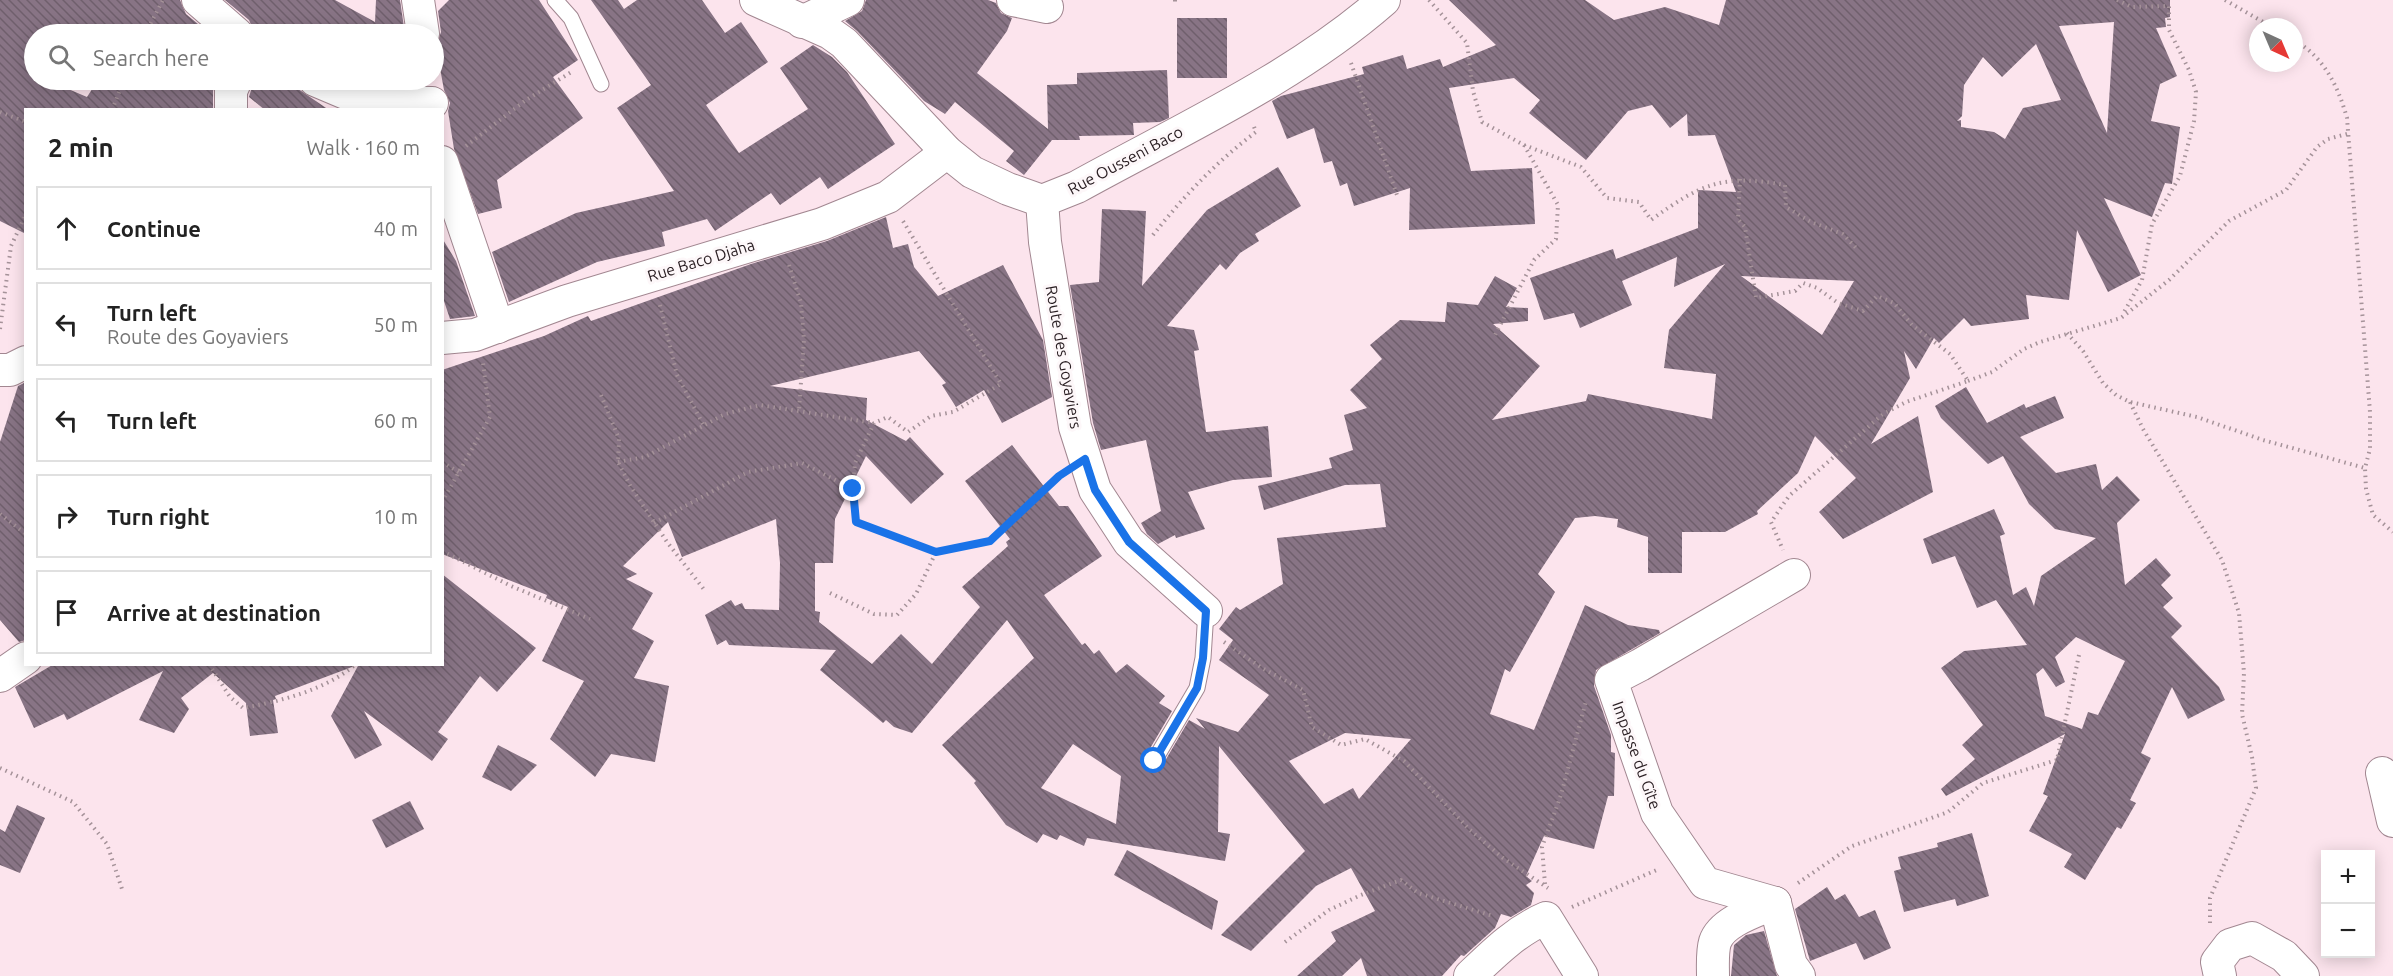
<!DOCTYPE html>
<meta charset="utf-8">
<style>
body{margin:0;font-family:Ubuntu,sans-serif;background:#f2f2f2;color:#222}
.controls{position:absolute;right:18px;bottom:18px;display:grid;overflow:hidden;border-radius:0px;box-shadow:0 3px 15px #0003}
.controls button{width:54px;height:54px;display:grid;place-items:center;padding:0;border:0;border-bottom:2px solid #e0e0e0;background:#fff;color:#222;font:30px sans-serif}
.compass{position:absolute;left:2249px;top:18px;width:54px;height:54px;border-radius:50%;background:#fff;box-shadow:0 3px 15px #0003;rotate:136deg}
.stop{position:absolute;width:18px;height:18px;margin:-14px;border:4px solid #1a73e8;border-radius:50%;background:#fff}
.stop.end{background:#1a73e8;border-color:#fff;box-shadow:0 2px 6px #0008}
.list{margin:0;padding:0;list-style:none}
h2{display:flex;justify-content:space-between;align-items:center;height:78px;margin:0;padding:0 24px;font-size:26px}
h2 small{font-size:20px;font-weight:400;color:#767676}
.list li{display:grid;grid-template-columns:39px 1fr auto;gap:18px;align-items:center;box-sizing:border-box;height:84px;margin:0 12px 12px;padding:0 12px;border:2px solid #e0e0e0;border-radius:0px}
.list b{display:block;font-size:22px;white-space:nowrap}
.list p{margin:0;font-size:20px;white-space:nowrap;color:#767676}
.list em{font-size:20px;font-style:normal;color:#767676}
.icon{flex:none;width:33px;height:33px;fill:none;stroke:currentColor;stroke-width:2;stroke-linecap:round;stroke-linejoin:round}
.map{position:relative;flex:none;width:2393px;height:976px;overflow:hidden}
.search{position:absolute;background:#fff;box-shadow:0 3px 15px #0003;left:24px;top:24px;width:420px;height:66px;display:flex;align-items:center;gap:15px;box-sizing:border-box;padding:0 21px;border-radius:33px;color:#767676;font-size:22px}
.panel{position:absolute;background:#fff;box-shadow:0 3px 15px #0003;left:24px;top:108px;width:420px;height:558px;border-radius:0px}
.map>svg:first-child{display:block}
.building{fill:url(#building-back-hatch);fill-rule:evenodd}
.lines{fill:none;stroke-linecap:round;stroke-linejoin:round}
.service-casing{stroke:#a28791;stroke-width:17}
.minor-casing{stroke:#a28791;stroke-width:34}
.path{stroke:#a59299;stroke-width:4;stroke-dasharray:1.5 4.5;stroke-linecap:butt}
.service{stroke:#fff;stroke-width:15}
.minor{stroke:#fff;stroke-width:32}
.route{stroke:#1a73e8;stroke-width:8}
.labels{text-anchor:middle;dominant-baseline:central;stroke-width:6;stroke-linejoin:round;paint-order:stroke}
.street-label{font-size:16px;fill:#291e22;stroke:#fdf7f9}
</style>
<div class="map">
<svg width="2393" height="976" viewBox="0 0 2393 976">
<defs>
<pattern id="building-back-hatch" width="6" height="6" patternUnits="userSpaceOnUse" patternTransform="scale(1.5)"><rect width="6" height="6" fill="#887485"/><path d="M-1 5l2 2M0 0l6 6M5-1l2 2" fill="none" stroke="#6f5f6c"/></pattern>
</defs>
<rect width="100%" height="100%" fill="#fce4ed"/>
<g class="building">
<path d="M0 0H180L186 14 210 34H34V80H47L87 97 98 80H216L213 91V110H26V234L0 221Z"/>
<path d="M225 0H335L375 22 376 0H400L405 34H255L249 20Z"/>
<path d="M449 0H539L578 60 553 77 583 118 497 180 502 208 478 214 454 149 448 111 450 103 444 90 436 46 441 32 438 11Z"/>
<path d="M591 0H618L624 9 637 0H702L725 33 741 22 768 62 706 105 739 153 808 109 780 68 813 45 832 57 847 72 895 144 828 189 820 177 780 205 771 193 715 231 707 219 662 232 665 246 597 262 509 302 492 252 576 213 674 191 617 108 651 85Z"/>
<path d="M866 0H988L996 3 1001 13 1012 18 1007 31 977 73 1048 129 1047 85 1077 84V73L1167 70 1169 118 1160 122 1133 123 1134 135 1079 136 1080 140H1052L1024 175 1006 161 1014 151 955 102 945 114 924 101 857 31 845 21 862 11Z"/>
<path d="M1449 0H1585L1614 20 1665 7 1719 25 1726 0H2170V17L2165 18 2166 27 2156 28 2177 76 2160 84 2151 121 2180 127 2172 184 2165 183 2152 217 2104 198 2141 275 2108 292 2077 230 2069 300 2026 295 2029 319 1971 326 1964 318 1939 343 1934 338 1916 369 1904 351 1910 378 1871 444 1918 416 1933 492 1843 539 1819 512 1856 478 1815 436 1798 473 1757 511 1758 514 1725 532H1682V573H1648V537L1617 527 1618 519 1595 516 1575 518 1538 574 1555 592 1510 672 1505 669 1490 714 1534 730 1585 605 1628 625 1659 630 1660 633 1596 670 1594 686 1611 735V752L1615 753 1614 796H1608L1594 849 1544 836 1526 876 1532 881 1526 885 1534 893 1531 905 1511 917 1501 914 1495 928 1464 956 1461 955 1442 976H1367L1361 958 1342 976H1297L1336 941 1331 932 1375 911 1351 868 1316 886 1251 951 1221 935 1305 851 1219 746 1218 832 1230 834 1225 861 1087 838 1084 846 1060 835 1057 840 1043 834 1037 843 1006 825 974 783 976 781 942 745 1034 658 1007 620 912 733 894 727 886 720 883 723 820 670 836 650 729 645 726 640 717 645 705 615 731 600 735 606 742 603 745 609 779 610 780 563 776 519 682 557 668 522 623 566 637 574 626 579 653 593 632 629 654 641 634 678 669 686 655 762 611 754 595 777 550 739 584 681 542 661 568 607 546 598 547 595 442 554V370L544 336 588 316 591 321 751 264 827 241 886 217 893 248 908 244 914 267 938 296 1003 265 1043 340 1052 397 1002 423 984 390 956 407 942 385 946 383 919 351 770 386 867 398 866 420 906 441 910 437 944 474 911 504 866 456 835 519 833 563H815V611L820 612 819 622 872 664 901 634 932 664 980 607 962 587 1008 546 1006 542 1010 539 965 481 1012 445 1059 506H1068L1102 556 1044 595 1082 645 1085 643 1094 654 1099 650 1116 673 1127 664 1165 696 1159 703 1172 711 1145 757 1146 766 1153 771 1162 766 1189 720 1205 729 1196 718 1238 732 1269 695 1219 660 1233 640 1219 629 1236 607 1240 610 1283 584 1277 538 1386 527 1380 484 1345 485 1264 510 1258 486 1332 468 1329 458 1353 450 1344 415 1367 408 1350 390 1382 359 1370 345 1400 320 1445 322 1447 302 1478 305 1495 276 1517 288 1506 307 1528 308V321L1493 324 1540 366 1492 420 1586 401 1588 394 1712 419 1716 374 1664 368 1669 330 1725 264 1674 287 1677 257 1622 281 1632 305 1580 328 1574 313 1544 320 1530 278 1613 249 1616 259 1698 228V190L1736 192 1715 135 1688 136 1687 114 1670 128 1652 105 1628 111 1586 160 1529 113 1540 100 1514 78 1449 88 1471 171 1532 168 1535 224 1409 230 1410 188 1354 206 1347 183 1340 186 1332 161 1324 163 1314 128 1287 139 1272 101 1281 96 1364 74 1362 67 1403 55 1407 69 1440 59 1443 67 1496 45ZM2114 22 2107 133 2059 26ZM2036 44 2061 100 2023 108 2005 139 1994 132 1961 127V120L1957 121 1962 116 1964 85 1983 57 2002 77ZM1741 276 1854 281 1822 335ZM1345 733 1411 739 1359 799 1353 788 1324 804 1289 761ZM1073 744 1121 776 1116 824 1041 788Z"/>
<rect x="1177" y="18" width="50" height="60"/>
<path d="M254 80H285L329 110H265L249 97Z"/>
<path d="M1278 167 1301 206 1255 234 1259 241 1240 253 1226 270 1220 264 1167 326 1194 330 1199 350 1194 351 1206 432 1268 426 1272 477 1233 480 1188 492 1205 529 1176 538 1175 535 1158 544 1147 534 1141 523 1161 511 1146 440 1101 450 1093 423 1070 285 1099 282 1102 209 1146 211 1142 286 1207 210Z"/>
<path d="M442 238 456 261 475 316 450 319 442 295Z"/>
<path d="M26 382V640L19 642 0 620V442L18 386Z"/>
<path d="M1966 387 1987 423 2024 404 2026 408 2055 396 2064 418 2020 437 2056 473 2096 464 2102 490 2117 476 2140 500 2117 523 2125 585 2156 558 2171 575 2161 585 2173 598 2163 607 2182 626 2171 637 2219 687 2225 700 2188 719 2172 687 2141 753 2151 758 2130 800 2136 803 2121 829 2117 827 2085 880 2064 867 2072 854 2029 831 2048 796 2043 794 2065 734 1946 796 1941 789 1975 759 1962 745 1983 725 1941 668 1964 651 2027 645 1996 600 1977 608 1955 556 1932 564 1923 539 1994 509 2005 534 2000 536 2013 595 2026 587 2034 606 2041 576 2096 538 2055 529 2029 504 2003 456 1988 464 1941 418 1935 406ZM2076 637 2125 661 2098 715 2088 712 2082 729 2045 716 2036 674 2043 668 2056 687 2065 682 2055 657Z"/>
<path d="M442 574 536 648 497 692 480 676 438 732 448 739 432 761 364 711 382 745 355 759 331 716 359 664H442Z"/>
<path d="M54 664H352V667L275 696 276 699 273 700 278 733 250 736 246 703 213 673 181 698 189 709 174 733 139 720 163 671 67 720 64 714 34 728 15 687Z"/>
<path d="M498 745 537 765 511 791 482 777Z"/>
<path d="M410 801 424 829 386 848 372 820Z"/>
<path d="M17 805 45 818 20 873 0 865V829L5 832Z"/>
<path d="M1972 833 1989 896 1957 906 1955 899 1904 912 1894 871 1901 869 1898 857 1938 847 1937 843Z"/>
<path d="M1127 850 1218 901 1212 930 1114 875Z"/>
<path d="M1827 887 1835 900 1845 894 1859 917 1875 910 1891 948 1864 960 1856 943 1810 961 1795 909Z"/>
<path d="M1764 931 1777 976H1731L1734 945 1746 935Z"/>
</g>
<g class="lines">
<defs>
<g id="service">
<path d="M555 0 571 18 601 84"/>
<path d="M1154 761 1197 688 1203 658 1206 611"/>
</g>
<g id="minor">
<path d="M198 0 237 34"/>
<path d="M418 0 423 34"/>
<path d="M756 0 830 33 844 43 947 152 972 172 1008 189 1042 201 1077 187C1180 130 1295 78 1384 0"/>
<path d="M1013 0 1047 7"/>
<path d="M802 22 848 0"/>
<path d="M315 80 367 102 432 103"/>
<path d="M231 110V91L236 80"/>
<path d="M442 162 498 327"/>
<path d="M1042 201 1045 242 1075 427 1095 490 1129 542 1206 611"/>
<path d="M442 338 475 335 567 301 822 224 888 197 947 152"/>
<path d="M0 370H10L26 362"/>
<path d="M0 676 26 658"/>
<path d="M2382 773 2393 821"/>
<path d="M1775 903 1705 883 1657 813 1611 680 1640 665 1794 575"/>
<path d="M1775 903 1791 965 1799 976"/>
<path d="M1470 976C1494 953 1516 931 1546 918L1582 976"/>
<path d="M1713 976C1713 966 1712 952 1715 942 1722 921 1757 911 1775 903"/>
<path d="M2220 976 2217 962 2230 945 2252 938 2284 956 2303 976"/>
</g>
</defs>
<use href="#service" class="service-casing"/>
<use href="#minor" class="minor-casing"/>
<g class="path">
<path d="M1175 0V4"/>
<path d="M1429 0 1467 43 1473 91 1482 122 1524 145 1558 205 1556 239 1534 260 1495 335"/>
<path d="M2117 0 2132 7 2169 6V30L2189 70 2196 92 2194 121 2180 176 2152 224 2142 280 2123 314"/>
<path d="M2225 0 2272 27"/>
<path d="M145 34 163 0"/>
<path d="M2294 40C2324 57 2338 86 2347 118L2370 412V449L2365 468 2366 489 2373 515 2393 532"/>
<path d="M1351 63 1397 195"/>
<path d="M112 110 124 80"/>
<path d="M0 112 26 122"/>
<path d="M1524 145 1581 167 1607 198 1639 202 1651 220C1702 183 1723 174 1785 185L1786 207 1811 222 1843 234 1857 249"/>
<path d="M466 146 526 100 573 71"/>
<path d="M1740 179 1738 219 1745 227 1756 298 1795 291 1803 283 1817 288 1838 303 1863 311 1877 296 1894 303 1912 325 1950 354 1968 381 1906 402 1883 414 1789 496 1771 522 1783 550"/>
<path d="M1153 235C1183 197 1217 161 1256 132L1253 124"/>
<path d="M789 265 801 303 804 340 799 410"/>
<path d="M660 305 677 375 704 426"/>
<path d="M0 329 11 246 26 214"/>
<path d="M2067 333 2083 351 2103 383 2116 395 2130 402 2197 417 2263 440 2365 468"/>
<path d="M1968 381 1992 372 2024 349 2040 342 2121 318 2169 280 2229 221 2286 190 2317 147 2328 139 2347 134"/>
<path d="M601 395 619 439 618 462 631 487 667 542 706 592"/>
<path d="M2130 402 2143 429 2222 560 2239 613 2244 673 2242 714 2252 757 2256 788 2210 898V923"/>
<path d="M442 462 460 473"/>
<path d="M618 462 645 457 725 414 760 405 874 423"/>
<path d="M853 489 856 522 936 552 990 541 1059 476"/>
<path d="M442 502 490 417 483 363"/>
<path d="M0 514 26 534"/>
<path d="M654 523 748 472 802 463 853 489 855 463 874 423 888 417 908 432 931 416 953 412 1001 384 903 221"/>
<path d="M442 551 511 586 590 619"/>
<path d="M830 593 874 614 897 615 916 594 936 552"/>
<path d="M1224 642 1262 668 1303 690 1312 727 1341 745 1365 739 1404 761 1470 830 1503 858 1548 888"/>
<path d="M209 664 230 697 243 708C281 701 326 690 356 664"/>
<path d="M0 768 73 802 107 844 122 889"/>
<path d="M1798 883 1852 846 1948 812 1983 783 2057 760 2079 655"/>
<path d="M1545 884 1542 847 1561 795 1586 701"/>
<path d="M1572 907 1659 869"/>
<path d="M1285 942 1329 910 1361 895 1401 880 1418 893 1493 916"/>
</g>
<use href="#service" class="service"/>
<use href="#minor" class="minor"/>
</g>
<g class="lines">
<path class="route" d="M853 489 856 522 936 552 990 541 1059 476 1085 459 1095 490 1129 542 1206 611 1203 658 1197 688 1154 761"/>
</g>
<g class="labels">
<g class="street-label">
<text transform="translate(1125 160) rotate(-28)">Rue Ousseni Baco</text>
<text transform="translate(701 260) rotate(-17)">Rue Baco Djaha</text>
<text transform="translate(1064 357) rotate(80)">Route des Goyaviers</text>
<text transform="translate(1637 755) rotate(70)">Impasse du Gîte</text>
</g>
</g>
</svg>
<div class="controls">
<button>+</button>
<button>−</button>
</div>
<svg class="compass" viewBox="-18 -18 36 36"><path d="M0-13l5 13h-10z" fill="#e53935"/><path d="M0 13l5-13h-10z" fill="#767676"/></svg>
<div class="stop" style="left:1154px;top:761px"></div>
<div class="stop end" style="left:853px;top:489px"></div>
<div class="search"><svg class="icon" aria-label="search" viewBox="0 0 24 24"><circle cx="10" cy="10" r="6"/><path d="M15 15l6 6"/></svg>Search here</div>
<section class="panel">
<h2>2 min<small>Walk · 160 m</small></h2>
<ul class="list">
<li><svg class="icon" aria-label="ahead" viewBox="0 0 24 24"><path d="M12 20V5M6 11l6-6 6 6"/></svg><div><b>Continue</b></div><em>40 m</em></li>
<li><svg class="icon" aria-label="left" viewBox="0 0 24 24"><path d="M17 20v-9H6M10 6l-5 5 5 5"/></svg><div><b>Turn left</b><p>Route des Goyaviers</p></div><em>50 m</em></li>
<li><svg class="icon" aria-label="left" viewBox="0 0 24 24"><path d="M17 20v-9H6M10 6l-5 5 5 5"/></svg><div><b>Turn left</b></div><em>60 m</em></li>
<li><svg class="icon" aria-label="right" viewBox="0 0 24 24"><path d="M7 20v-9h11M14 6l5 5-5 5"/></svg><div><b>Turn right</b></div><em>10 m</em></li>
<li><svg class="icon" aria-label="arrive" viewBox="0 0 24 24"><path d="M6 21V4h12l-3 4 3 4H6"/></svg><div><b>Arrive at destination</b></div></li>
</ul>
</section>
</div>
